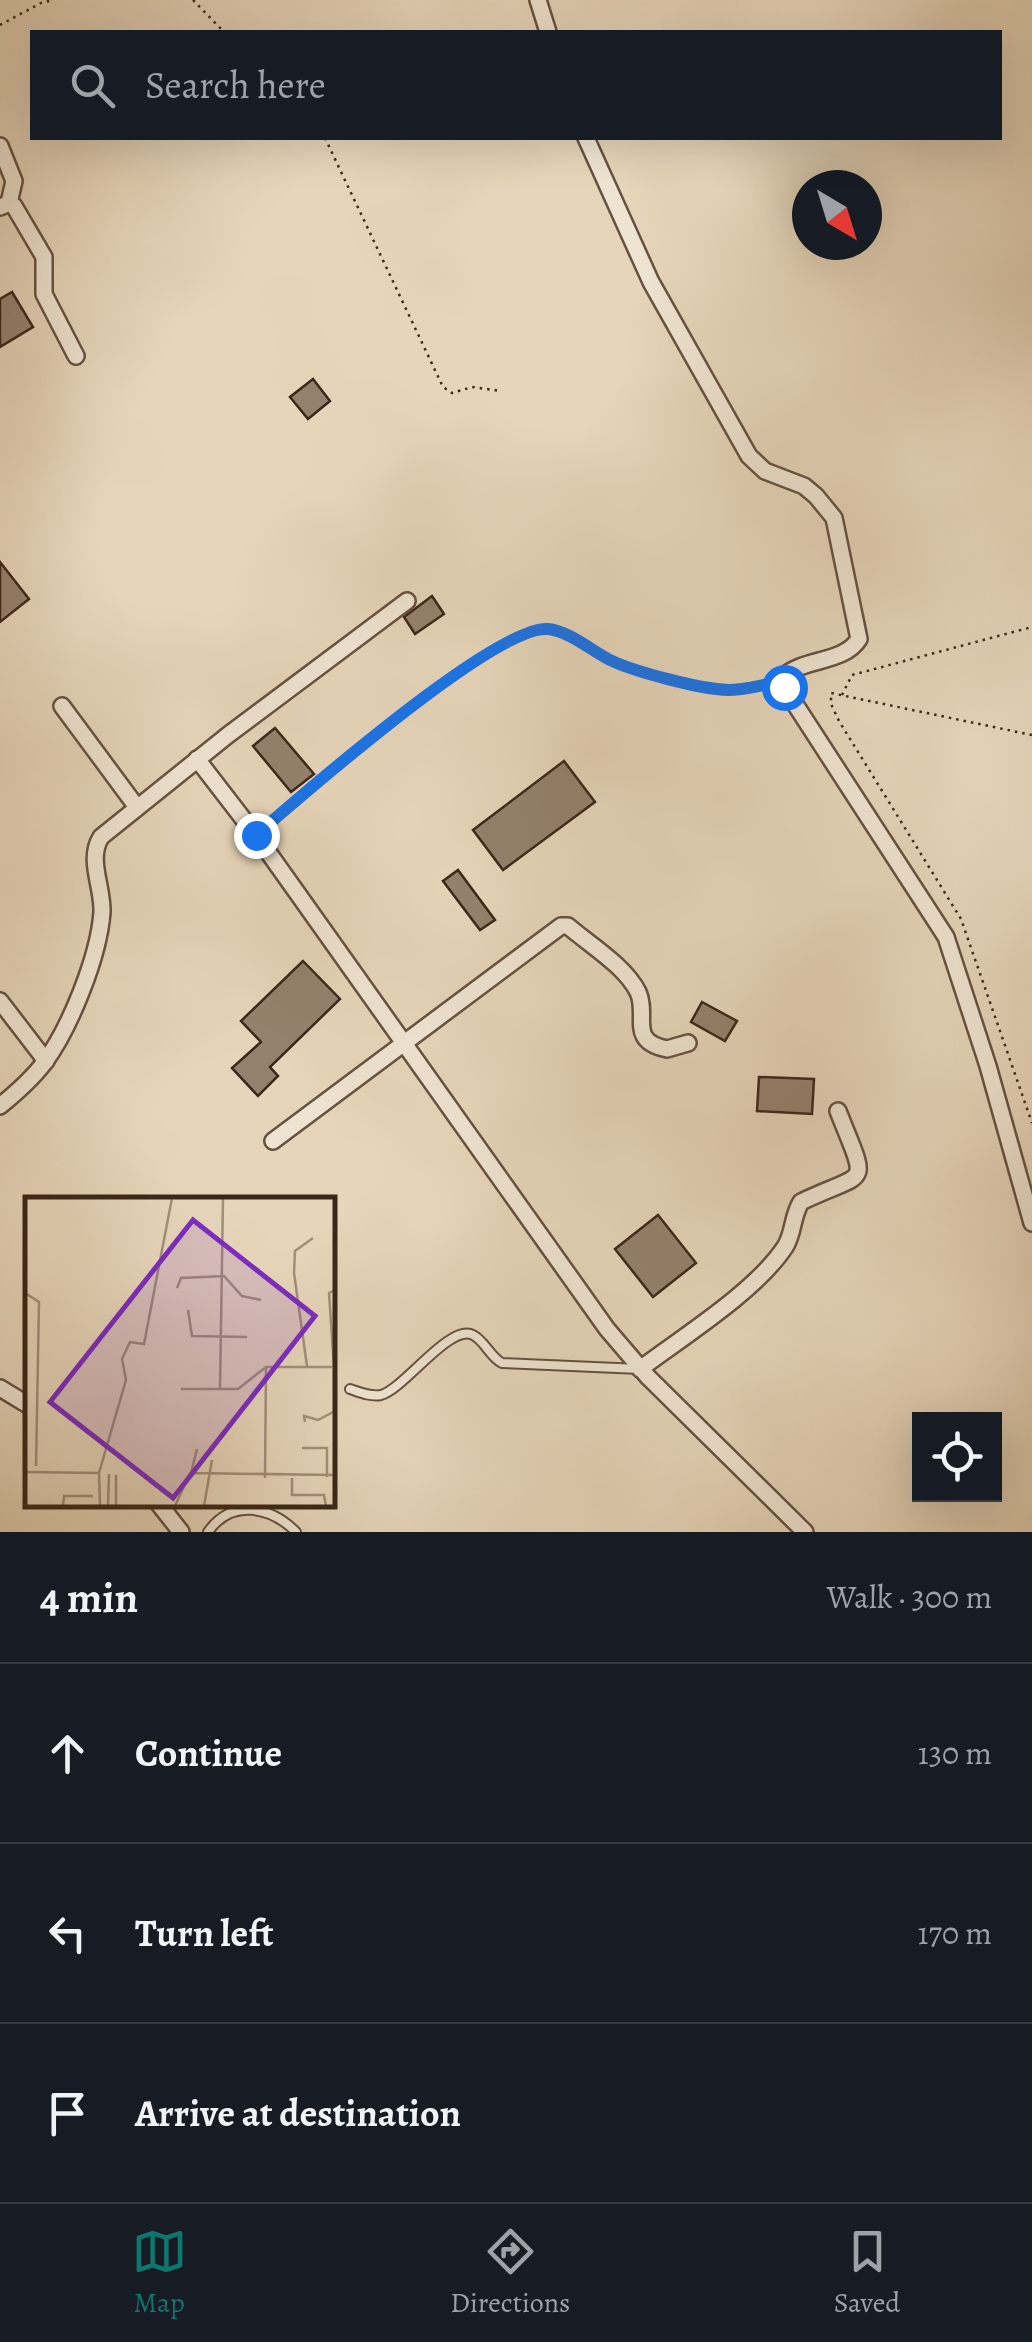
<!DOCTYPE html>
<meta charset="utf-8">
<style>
body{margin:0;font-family:Alegreya,serif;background:#20242c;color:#f1f3f6}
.controls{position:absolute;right:30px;bottom:30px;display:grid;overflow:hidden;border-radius:0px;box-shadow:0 10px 40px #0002}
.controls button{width:90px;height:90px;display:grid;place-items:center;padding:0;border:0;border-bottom:2px solid #363941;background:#171b24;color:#f1f3f6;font:50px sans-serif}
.compass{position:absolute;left:792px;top:170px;width:90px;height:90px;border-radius:50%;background:#171b24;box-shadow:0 10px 40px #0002;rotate:142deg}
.stop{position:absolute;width:30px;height:30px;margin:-22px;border:8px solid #1a73e8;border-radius:50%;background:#fff}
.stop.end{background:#1a73e8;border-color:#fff;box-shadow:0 2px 10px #0008}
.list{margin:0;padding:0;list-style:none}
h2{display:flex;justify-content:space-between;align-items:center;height:130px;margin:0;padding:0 40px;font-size:42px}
h2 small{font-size:32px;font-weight:400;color:#9ea1a6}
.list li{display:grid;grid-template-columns:65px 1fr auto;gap:30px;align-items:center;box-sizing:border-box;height:180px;padding:0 40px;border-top:2px solid #363941}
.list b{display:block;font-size:38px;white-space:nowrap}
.list em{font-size:32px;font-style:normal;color:#9ea1a6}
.icon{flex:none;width:55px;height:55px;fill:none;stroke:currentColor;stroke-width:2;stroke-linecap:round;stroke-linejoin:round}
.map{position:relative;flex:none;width:1032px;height:1532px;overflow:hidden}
.search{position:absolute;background:#171b24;box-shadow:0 10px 40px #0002;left:30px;right:30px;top:30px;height:110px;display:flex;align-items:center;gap:25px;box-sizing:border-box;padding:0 35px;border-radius:0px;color:#9ea1a6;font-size:38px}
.sheet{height:670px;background:#171b24}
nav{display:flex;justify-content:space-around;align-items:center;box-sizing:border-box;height:140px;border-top:2px solid #363941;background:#171b24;font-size:28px;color:#9ea1a6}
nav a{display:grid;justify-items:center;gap:5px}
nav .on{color:#0f766e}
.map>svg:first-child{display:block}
.building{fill:#94816d;stroke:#3b2719;stroke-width:2.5}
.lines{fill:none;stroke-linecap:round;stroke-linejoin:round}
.lane-casing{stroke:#665241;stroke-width:12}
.street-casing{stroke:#665241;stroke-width:20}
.path{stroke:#3b2719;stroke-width:2.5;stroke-dasharray:2.5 5;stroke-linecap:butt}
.lane{stroke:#efe4d2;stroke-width:8}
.street{stroke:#efe4d2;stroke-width:15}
.route{stroke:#1a73e8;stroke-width:12}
.inset-road{fill:none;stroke:#a28f7a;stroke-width:2.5}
.view{fill:#7b2cbf;fill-opacity:0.15;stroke:#7b2cbf;stroke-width:5}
.inset-edge{fill:none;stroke:#3b2719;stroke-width:5}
</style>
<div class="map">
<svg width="1032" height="1532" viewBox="0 0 1032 1532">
<rect width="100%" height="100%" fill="#e6d5ba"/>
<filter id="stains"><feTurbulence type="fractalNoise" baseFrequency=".002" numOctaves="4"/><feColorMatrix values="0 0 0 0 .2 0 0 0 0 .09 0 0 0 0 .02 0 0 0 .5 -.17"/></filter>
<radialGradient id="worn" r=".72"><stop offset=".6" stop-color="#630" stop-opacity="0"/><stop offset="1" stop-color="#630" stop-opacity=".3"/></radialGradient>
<g class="building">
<path d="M12 292 33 327 0 347V299Z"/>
<path d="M313 379 330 401 308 419 290 397Z"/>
<path d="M0 562 29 599 0 622Z"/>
<path d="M432 596 444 614 415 634 404 617Z"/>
<path d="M275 728 314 774 291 792 253 746Z"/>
<path d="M564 761 595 802 503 870 473 830Z"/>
<path d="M458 870 495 920 480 930 443 881Z"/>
<path d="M303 961 340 999 270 1067 278 1076 258 1096 232 1068 261 1042 241 1021Z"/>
<path d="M702 1002 737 1021 725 1041 691 1022Z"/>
<path d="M759 1077 814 1079 812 1114 757 1111Z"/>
<path d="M658 1215 696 1263 653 1297 615 1249Z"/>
</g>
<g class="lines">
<defs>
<g id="lane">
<path d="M350 1389C359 1392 370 1397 381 1395 404 1389 450 1323 473 1335 485 1341 490 1357 502 1363L640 1369"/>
<path d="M208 1532C231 1499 270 1506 296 1532"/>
</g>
<g id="street">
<path d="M538 0 548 32"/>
<path d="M586 138 651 282 749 456 765 471 804 486 816 496 834 518 859 639C843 664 805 657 783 677L782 684 946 937 988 1066 1032 1223"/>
<path d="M0 146 14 181 9 203"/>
<path d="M0 207 10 203 14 206 44 257V294L76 356"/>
<path d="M62 706 136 806"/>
<path d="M197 759 261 842 607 1329 648 1377 805 1532"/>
<path d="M0 1001 46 1061"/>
<path d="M0 1106C16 1093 32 1079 44 1063 70 1028 99 956 102 912 103 887 87 859 101 837L228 735 407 601"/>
<path d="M273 1141 561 926H568C590 945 625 966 638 992 649 1016 627 1041 667 1049L688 1043"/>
<path d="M640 1369C684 1336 756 1291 785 1247 794 1233 792 1216 801 1202 870 1169 869 1190 838 1111"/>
<path d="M0 1388 28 1405"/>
<path d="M159 1504 181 1532"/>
</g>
</defs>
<use href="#lane" class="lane-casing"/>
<use href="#street" class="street-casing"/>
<g class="path">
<path d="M193 0 224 32"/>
<path d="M0 25 41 3 53 0"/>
<path d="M325 138 443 387 452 393 472 387 501 391"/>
<path d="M842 695 852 675 1032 627"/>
<path d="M1032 735 831 693V704L839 721 961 919 1032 1123"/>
<path d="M265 827C306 791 505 618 552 630 573 636 593 652 613 662 638 673 706 691 732 690 745 689 758 686 770 683"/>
</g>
<use href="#lane" class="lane"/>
<use href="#street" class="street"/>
</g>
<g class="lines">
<path class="route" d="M256 835C301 796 496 625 548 629 569 631 592 651 610 660 635 672 700 689 728 690 746 690 764 684 781 682L784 687"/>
</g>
<g transform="translate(25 1197)">
<rect width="310" height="310" fill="#e6d5ba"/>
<path class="inset-road" d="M152 91 156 81 199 79 217 99 236 103M0 96 14 105 11 269M163 113 167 139 222 140M282 169 269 76 270 54 288 41M309 170 304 96 310 93M156 192H213L241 170H307M195 192 198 1M280 225 279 219 293 223 310 214M277 251H302V280M172 252 166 276 310 278M0 275 74 276M240 281 241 170M267 281V298H299L301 309M38 309 39 299H68M75 309 74 276 101 183 97 162 105 145 119 147 147 1M83 309 84 277M91 309V278M150 309 165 276M179 309 187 263"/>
<path class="view" d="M168 23 290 119 148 301 25 205Z"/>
<rect width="310" height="310" class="inset-edge"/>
</g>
<rect width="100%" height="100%" filter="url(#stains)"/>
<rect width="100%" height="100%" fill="url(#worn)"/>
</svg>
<div class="controls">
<button><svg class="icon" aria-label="locate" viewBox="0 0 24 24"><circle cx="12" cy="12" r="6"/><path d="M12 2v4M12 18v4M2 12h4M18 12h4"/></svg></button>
</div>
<svg class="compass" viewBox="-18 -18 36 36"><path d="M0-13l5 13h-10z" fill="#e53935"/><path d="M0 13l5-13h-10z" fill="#9ea1a6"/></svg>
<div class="stop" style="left:784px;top:687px"></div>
<div class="stop end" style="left:256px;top:835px"></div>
<div class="search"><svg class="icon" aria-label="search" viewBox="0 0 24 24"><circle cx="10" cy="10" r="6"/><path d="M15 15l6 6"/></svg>Search here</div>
</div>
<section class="sheet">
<h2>4 min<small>Walk · 300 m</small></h2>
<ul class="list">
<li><svg class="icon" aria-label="ahead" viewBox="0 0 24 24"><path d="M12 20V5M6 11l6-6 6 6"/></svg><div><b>Continue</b></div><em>130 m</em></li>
<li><svg class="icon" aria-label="left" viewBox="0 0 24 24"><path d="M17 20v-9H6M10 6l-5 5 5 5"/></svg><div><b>Turn left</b></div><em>170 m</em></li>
<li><svg class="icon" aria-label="arrive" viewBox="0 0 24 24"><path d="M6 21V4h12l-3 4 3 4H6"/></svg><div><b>Arrive at destination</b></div></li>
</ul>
</section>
<nav>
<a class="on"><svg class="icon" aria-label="map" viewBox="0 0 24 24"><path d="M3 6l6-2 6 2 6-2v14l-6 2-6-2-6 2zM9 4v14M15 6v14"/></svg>Map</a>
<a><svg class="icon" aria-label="directions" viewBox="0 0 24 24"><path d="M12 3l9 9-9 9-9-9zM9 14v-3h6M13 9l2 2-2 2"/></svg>Directions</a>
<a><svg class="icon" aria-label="saved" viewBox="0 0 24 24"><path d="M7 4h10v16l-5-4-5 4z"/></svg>Saved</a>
</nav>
